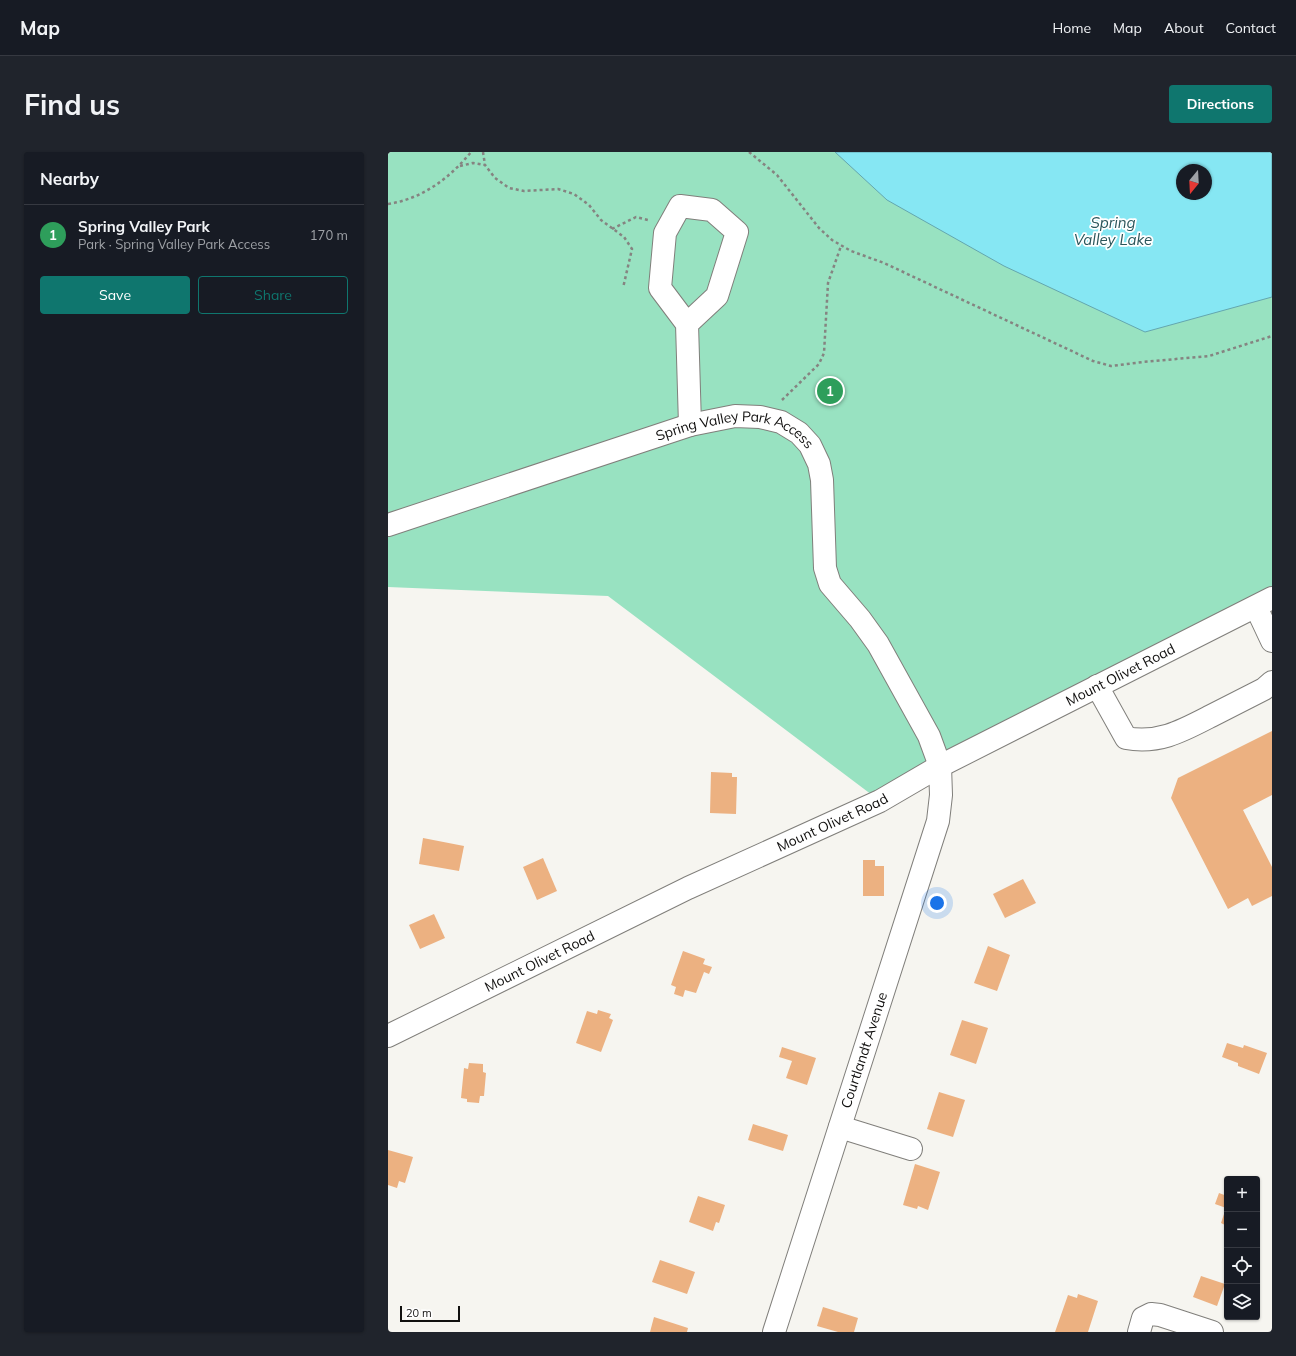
<!DOCTYPE html>
<meta charset="utf-8">
<style>
body{margin:0;font-family:Mulish,sans-serif;background:#20242c;color:#f1f3f6}
.controls{position:absolute;right:12px;bottom:12px;display:grid;overflow:hidden;border-radius:4px;box-shadow:0 1px 3px #0004}
.controls button{width:36px;height:36px;display:grid;place-items:center;padding:0;border:0;border-bottom:1px solid #363941;background:#171b24;color:#f1f3f6;font:20px sans-serif}
.compass{position:absolute;left:788px;top:12px;width:36px;height:36px;border-radius:50%;background:#171b24;box-shadow:0 1px 3px #0004;rotate:198deg}
.scale{position:absolute;left:12px;bottom:10px;width:60px;box-sizing:border-box;padding-left:4px;border:2px solid #11100f;border-top:0;font-size:11px;line-height:14px;white-space:nowrap;color:#11100f;-webkit-text-stroke:3px #fff;paint-order:stroke}
.you{position:absolute;left:549px;top:751px;width:14px;height:14px;margin:-10px;border:3px solid #fff;border-radius:50%;background:#1a73e8;box-shadow:0 0 0 6px #1a73e833}
.badge{display:grid;place-items:center;width:26px;height:26px;border-radius:50%;background:#0f766e;color:#fff;font-size:13px;font-weight:700}
.pin{position:absolute;translate:-50% -50%;border:2px solid #fff;box-shadow:0 1px 4px #0006}
.list{margin:0;padding:0;list-style:none}
h2{display:flex;justify-content:space-between;align-items:center;height:52px;margin:0;padding:0 16px;font-size:17px}
h2 small{font-size:13px;font-weight:400;color:#9ea1a6}
.list li{display:grid;grid-template-columns:26px 1fr auto;gap:12px;align-items:center;box-sizing:border-box;height:60px;padding:0 16px;border-top:1px solid #363941}
.list b{display:block;font-size:15px;white-space:nowrap}
.list p{margin:0;font-size:13px;white-space:nowrap;color:#9ea1a6}
.list em{font-size:13px;font-style:normal;color:#9ea1a6}
.actions{display:flex;gap:8px;padding:12px 16px}
.actions a{flex:1;padding:9px 0;border:1px solid #0f766e;border-radius:4px;text-align:center;font-size:14px;color:#0f766e}
.actions .main{background:#0f766e;color:#fff}
.icon{flex:none;width:22px;height:22px;fill:none;stroke:currentColor;stroke-width:2;stroke-linecap:round;stroke-linejoin:round}
.map{position:relative;flex:none;width:884px;height:1180px;overflow:hidden;border-radius:4px}
header{display:flex;align-items:center;gap:24px;box-sizing:border-box;height:56px;padding:0 20px;background:#171b24;border-bottom:1px solid #363941}
header strong{font-size:19px}
nav{display:flex;gap:22px;margin-inline-start:auto;font-size:14px}
.intro{display:flex;align-items:center;justify-content:space-between;box-sizing:border-box;height:96px;padding:0 24px}
h1{margin:0;font-size:28px}
.button{padding:10px 18px;border-radius:4px;background:#0f766e;color:#fff;font-size:14px;font-weight:700}
main{display:flex;gap:24px;padding:0 24px}
aside{flex:1;background:#171b24;border-radius:4px;box-shadow:0 1px 3px #0004}
.map>svg:first-child{display:block}
.green{fill:#98e2c1;fill-rule:evenodd}
.water{fill:#86e7f3;stroke:#63a6af;fill-rule:evenodd}
.building{fill:#ecb181}
.lines{fill:none;stroke-linecap:round;stroke-linejoin:round}
.minor-casing{stroke:#807f7b;stroke-width:24}
.path{stroke:#858481;stroke-width:2.5;stroke-dasharray:3 3;stroke-linecap:butt}
.minor{stroke:#fff;stroke-width:22}
.labels{text-anchor:middle;dominant-baseline:central;stroke-width:3.5;stroke-linejoin:round;paint-order:stroke}
.street-label{font-size:14px;fill:#11100f;stroke:#fff}
.water-label{font-size:15px;font-style:italic;fill:#2a565b;stroke:#fff}
</style>
<header>
<strong>Map</strong>
<nav><a>Home</a><a>Map</a><a>About</a><a>Contact</a></nav>
</header>
<div class="intro"><h1>Find us</h1><a class="button">Directions</a></div>
<main>
<aside>
<h2>Nearby<small></small></h2>
<ul class="list">
<li><span class="badge" style="background:#2e9e5b">1</span><div><b>Spring Valley Park</b><p>Park · Spring Valley Park Access</p></div><em>170 m</em></li>
</ul>
<div class="actions"><a class="main">Save</a><a>Share</a></div>
</aside>
<div class="map">
<svg width="884" height="1180" viewBox="0 0 884 1180">
<rect width="100%" height="100%" fill="#f6f5f0"/>
<path class="green" d="M0 0H884V449L492 649 220 444 0 435ZM794 18H818V42H794Z"/>
<path class="water" d="M447 0H884V145L757 180 616 114 499 48ZM794 18H818V42H794Z"/>
<g class="building">
<path d="M884 579V643L855 658 884 715V744L864 754 860 746 840 757 783 646 790 626Z"/>
<path d="M323 620 344 621V625H349L348 662 322 661Z"/>
<path d="M35 686 76 694 71 719 31 712Z"/>
<path d="M155 706 169 739 149 748 135 715Z"/>
<path d="M475 708H487V714H496V744H475Z"/>
<path d="M635 727 648 751 617 766 605 742Z"/>
<path d="M46 762 57 786 32 797 21 773Z"/>
<path d="M600 794 622 803 609 839 586 831Z"/>
<path d="M295 799 317 807 315 812 324 815 321 822 316 820 308 841 297 838 295 845 286 842 288 835 283 833Z"/>
<path d="M210 858 223 862 221 866 225 868 213 900 188 891 199 859 209 862Z"/>
<path d="M574 868 600 876 588 912 562 903Z"/>
<path d="M839 891 855 896 856 893 879 901 871 922 850 914V911L834 905Z"/>
<path d="M394 895 428 906 419 933 398 926 404 909 391 905Z"/>
<path d="M81 911 95 912V920L98 921 96 944H92L91 951 79 950V947L73 946 76 916 80 917Z"/>
<path d="M551 940 577 948 565 985 539 977Z"/>
<path d="M365 972 400 983 395 999 360 988Z"/>
<path d="M0 998 25 1005 17 1031 11 1029 9 1036 0 1033Z"/>
<path d="M527 1012 552 1020 540 1058 530 1054 529 1057 515 1053Z"/>
<path d="M831 1041 839 1044V1074L833 1071 838 1056 827 1052Z"/>
<path d="M310 1044 337 1053 331 1071 328 1070 325 1079 301 1070Z"/>
<path d="M272 1108 307 1120 299 1142 264 1130Z"/>
<path d="M813 1124 837 1132 829 1154 805 1145Z"/>
<path d="M690 1142 710 1149 700 1180H667L680 1143 689 1146Z"/>
<path d="M435 1155 470 1166 466 1180H450L429 1174Z"/>
<path d="M266 1165 300 1176 299 1180H262Z"/>
</g>
<g class="lines">
<defs>
<g id="minor">
<path d="M299 172 329 144 349 80 324 58 292 54 277 81 272 136 299 172 302 273"/>
<path id="s1" d="M0 373 302 273 347 264 372 265 393 270 411 281 422 293 431 312 434 328 437 416 442 432 472 467 490 492 541 584 552 614 553 643 550 669 386 1180"/>
<path d="M868 455 884 489"/>
<path d="M709 534 738 586C771 592 794 579 823 564 841 555 858 546 876 537L884 530"/>
<path id="s2" d="M0 884 300 736 492 649 552 614 884 446"/>
<path d="M452 975 523 997"/>
<path d="M751 1180 755 1166 763 1162 772 1163 824 1180"/>
</g>
</defs>
<use href="#minor" class="minor-casing"/>
<g class="path">
<path d="M95 0 97 13"/>
<path d="M361 0 389 23 431 76 444 88 463 99 496 111 705 209 723 214 755 210 821 204 884 184"/>
<path d="M72 14 85 11 97 13 107 26 121 36 136 39 170 37 186 42 201 53 213 68 236 85 244 97 235 136"/>
<path d="M0 52C34 47 62 26 83 0"/>
<path d="M224 77 248 65 260 68"/>
<path d="M394 248 431 212 436 201 440 131 453 94"/>
</g>
<use href="#minor" class="minor"/>
</g>
<g class="labels">
<g class="street-label">
<text stroke="none"><textPath href="#s1" startOffset="366">Spring Valley Park Access</textPath></text>
<text stroke="none"><textPath href="#s2" startOffset="817">Mount Olivet Road</textPath></text>
<text stroke="none"><textPath href="#s2" startOffset="493">Mount Olivet Road</textPath></text>
<text stroke="none"><textPath href="#s2" startOffset="169">Mount Olivet Road</textPath></text>
<text transform="translate(476 898) rotate(-72)">Courtlandt Avenue</text>
</g>
<g class="water-label">
<text x="725" y="70">Spring<tspan x="725" dy="17">Valley Lake</tspan></text>
</g>
</g>
</svg>
<div class="controls">
<button>+</button>
<button>−</button>
<button><svg class="icon" aria-label="locate" viewBox="0 0 24 24"><circle cx="12" cy="12" r="6"/><path d="M12 2v4M12 18v4M2 12h4M18 12h4"/></svg></button>
<button><svg class="icon" aria-label="layers" viewBox="0 0 24 24"><path d="M12 4l9 5-9 5-9-5zM3 14l9 5 9-5"/></svg></button>
</div>
<svg class="compass" viewBox="-18 -18 36 36"><path d="M0-13l5 13h-10z" fill="#e53935"/><path d="M0 13l5-13h-10z" fill="#9ea1a6"/></svg>
<div class="scale">20 m</div>
<div class="you"></div>
<div class="pin badge" style="left:442px;top:239px;background:#2e9e5b">1</div>
</div>
</main>
